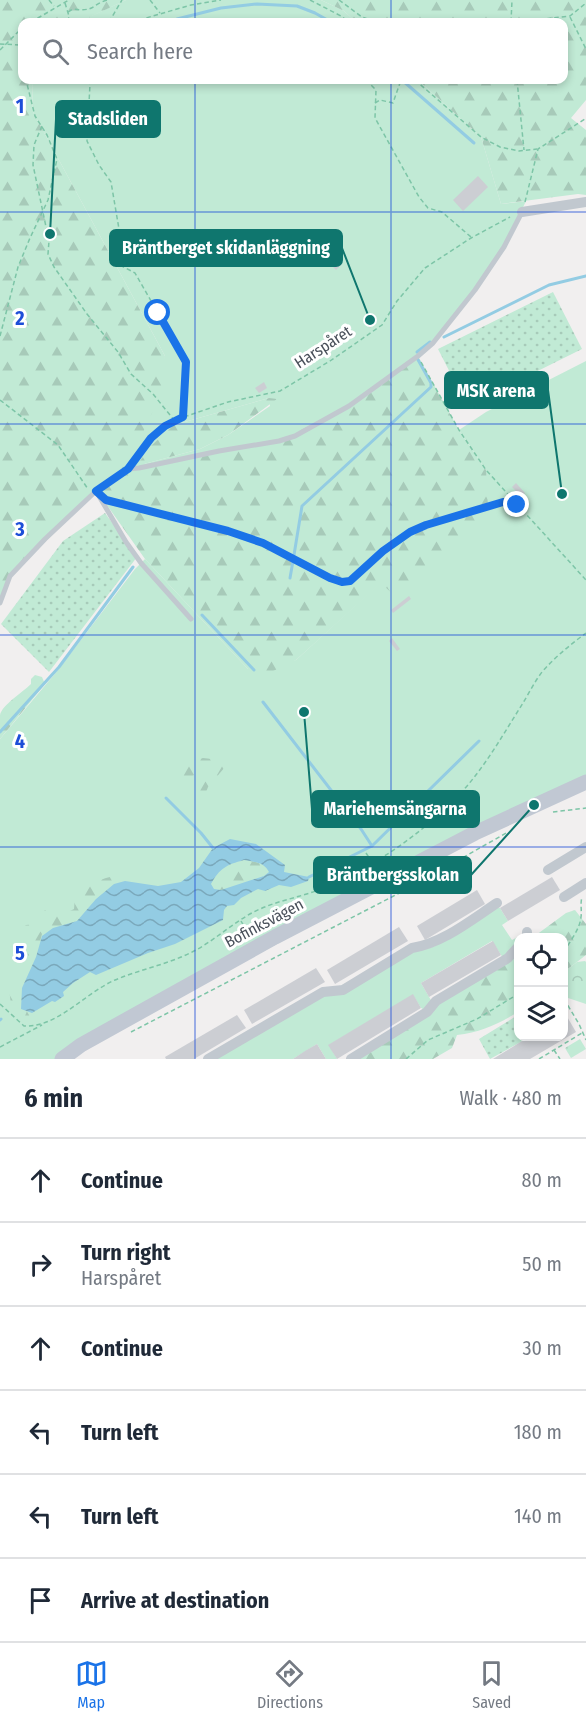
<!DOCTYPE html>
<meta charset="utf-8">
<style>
body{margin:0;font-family:"Fira Sans Condensed",sans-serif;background:#f2f2f3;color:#1f2937}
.controls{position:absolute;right:18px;bottom:18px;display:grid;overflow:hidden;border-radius:12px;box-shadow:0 3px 9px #0003}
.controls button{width:54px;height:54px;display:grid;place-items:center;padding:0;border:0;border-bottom:2px solid #e0e1e3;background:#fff;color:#1f2937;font:30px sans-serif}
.stop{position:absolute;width:18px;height:18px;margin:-14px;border:4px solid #1a73e8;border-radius:50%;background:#fff}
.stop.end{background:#1a73e8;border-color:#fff;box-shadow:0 2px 6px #0008}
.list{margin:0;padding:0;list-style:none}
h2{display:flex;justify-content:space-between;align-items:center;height:78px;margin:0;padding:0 24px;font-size:26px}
h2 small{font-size:20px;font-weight:400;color:#747a83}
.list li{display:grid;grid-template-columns:39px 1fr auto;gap:18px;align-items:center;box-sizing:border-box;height:84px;padding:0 24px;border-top:2px solid #e0e1e3}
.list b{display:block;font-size:22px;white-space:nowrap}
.list p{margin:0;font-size:20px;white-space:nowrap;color:#747a83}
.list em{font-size:20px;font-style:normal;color:#747a83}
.icon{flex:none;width:33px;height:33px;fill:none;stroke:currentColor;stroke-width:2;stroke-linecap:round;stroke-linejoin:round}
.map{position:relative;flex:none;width:586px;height:1059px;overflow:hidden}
.search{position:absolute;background:#fff;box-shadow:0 3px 9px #0003;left:18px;right:18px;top:18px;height:66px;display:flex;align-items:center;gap:15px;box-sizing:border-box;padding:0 21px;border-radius:12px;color:#747a83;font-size:22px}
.sheet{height:582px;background:#fff}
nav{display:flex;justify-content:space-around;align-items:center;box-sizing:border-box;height:84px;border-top:2px solid #e0e1e3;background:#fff;font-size:16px;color:#747a83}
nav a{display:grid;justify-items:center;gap:3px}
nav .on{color:#1a73e8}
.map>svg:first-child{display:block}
.grass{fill:#c1ead5;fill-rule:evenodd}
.forest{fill:url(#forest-firs)}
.park{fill:url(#park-crowns)}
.garden{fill:url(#garden-dots)}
.water{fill:url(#water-waves);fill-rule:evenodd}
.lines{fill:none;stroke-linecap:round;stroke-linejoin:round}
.stream{stroke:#93cce3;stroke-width:3}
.building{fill:#ccced3}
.path{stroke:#7dc5a7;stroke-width:1.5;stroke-dasharray:4.5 3;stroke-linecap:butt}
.lane{stroke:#c1c8cf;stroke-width:5}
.street{stroke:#c1c8cf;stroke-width:10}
.secondary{stroke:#c1c8d3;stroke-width:15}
.route{stroke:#1a73e8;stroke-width:8}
.grid{fill:none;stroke:#1d4ed8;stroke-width:1.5;stroke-opacity:0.55}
.labels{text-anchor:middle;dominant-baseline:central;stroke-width:6;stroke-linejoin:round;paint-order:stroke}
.street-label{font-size:16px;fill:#49505a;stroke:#fff}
.grid-label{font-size:20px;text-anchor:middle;font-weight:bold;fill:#1d4ed8;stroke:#fff;stroke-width:6;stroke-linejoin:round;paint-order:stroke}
.leader{fill:none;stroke:#0f766e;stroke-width:2}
.callout-dot{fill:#0f766e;stroke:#fff;stroke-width:2}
.callout{fill:#0f766e;stroke:#0f766e;stroke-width:2}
.callout-label{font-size:18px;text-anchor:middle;font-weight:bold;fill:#fff}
</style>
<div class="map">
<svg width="586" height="1059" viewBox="0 0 586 1059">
<defs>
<pattern id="forest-firs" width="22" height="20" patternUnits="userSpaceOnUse" patternTransform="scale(1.5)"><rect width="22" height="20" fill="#c1ead5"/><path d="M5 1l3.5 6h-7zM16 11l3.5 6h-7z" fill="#a7cab9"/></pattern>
<pattern id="park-crowns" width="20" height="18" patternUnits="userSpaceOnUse" patternTransform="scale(1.5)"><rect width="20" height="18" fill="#c1ead5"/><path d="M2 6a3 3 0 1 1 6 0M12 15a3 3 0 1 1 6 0" fill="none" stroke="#a7cab9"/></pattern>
<pattern id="garden-dots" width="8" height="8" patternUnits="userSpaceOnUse" patternTransform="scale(1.5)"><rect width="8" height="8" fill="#c1ead5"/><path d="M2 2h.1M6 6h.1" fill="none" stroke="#a7cab9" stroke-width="1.8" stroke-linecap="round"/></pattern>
<pattern id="water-waves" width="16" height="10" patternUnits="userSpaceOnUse" patternTransform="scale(1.5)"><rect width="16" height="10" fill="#93cce3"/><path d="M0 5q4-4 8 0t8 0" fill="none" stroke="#7aa8bb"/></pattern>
</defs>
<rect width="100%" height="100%" fill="#f1efef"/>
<g class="grass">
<path d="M126 0H321L344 11 356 22H83L89 17Z"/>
<path d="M32 80H418L481 137 501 204 526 201 504 247 475 290 433 343 349 406 295 436 127 469 165 356 33 112ZM269 398 270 406 228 435 200 449 144 464 174 425Z"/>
<path d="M586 361V782L569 788 62 1059H0V739L58 670 135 569 145 559 248 669 296 660 381 582 486 470 459 430 486 412Z"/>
<path d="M495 908H500L508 921 502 925 512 940 525 933 526 937 518 938V945L503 958 492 941 421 983 432 1002 425 1010 421 1008 413 995 329 1045 337 1059H326L317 1044 293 1059H215C278 1021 341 982 409 953 417 950 426 950 435 946Z"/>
</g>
<g class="forest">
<path d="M0 0H126L90 17 83 22H22V80H32L33 112 165 356 163 388 133 455 128 469 279 441 349 406 418 356 459 430 486 470 488 508 434 570 397 598 381 583 296 660 271 672 248 669 145 559 97 491 10 576 0 603Z"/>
<path d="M321 0H586V100L571 118 586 130V195L578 194 501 204 481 137 418 80H564V22H356L344 11Z"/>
<path d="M269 398 277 399 228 435 200 449 144 464 140 461 151 446 174 425Z"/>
<path d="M35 675 42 677 45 684 0 739C0 732 0 722 0 715 2 705 23 692 31 684V679Z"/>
<path d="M203 758 221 760 225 767 208 787 201 805 192 800 194 793 212 770 210 766 189 778 177 781 174 778 179 768 185 762Z"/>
<path d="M244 860C254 862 264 862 269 872L264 876 221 890 214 889 211 884C220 868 226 865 244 860Z"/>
<path d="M117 876 125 881 114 884 96 899 77 921 53 928 45 924 39 916 45 910 60 908 66 913 74 909 75 897C88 887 100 877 117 876Z"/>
<path d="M575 910 586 924V955L564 972V938H532L566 913Z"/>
<path d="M36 924 43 930 36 957 31 969 28 966V949L21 941 19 931 26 925Z"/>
<path d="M518 947V1012C498 1024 481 1032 457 1035L452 1048 433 1059H351Z"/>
<path d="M16 986 22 988 21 1007 15 1009 11 1004 9 989Z"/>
<path d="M53 1001 55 1002 56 1006C47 1014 37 1023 25 1016L27 1011 32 1013Z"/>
</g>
<g class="park">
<path d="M585 961 586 962V1004L568 998 564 993V972L577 962Z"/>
<path d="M580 1039 586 1049 571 1058 565 1048Z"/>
</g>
<g class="garden">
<path d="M553 292 582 349 467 406 438 349Z"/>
<path d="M105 513 137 557 49 672 1 624 63 541Z"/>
<path d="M518 1015V1036L530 1037 490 1059 479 1039Z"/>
</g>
<path class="water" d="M230 839 256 844 285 865 284 872 309 877 308 881 291 887 279 885 265 891 258 889 241 898 234 905 227 906 224 910 223 920 175 944 148 953 96 975 90 972 73 983 63 992 64 996 55 1002 52 1001 32 1013 21 1009 22 988 36 957 42 936 53 928 77 921 96 899 114 884 125 881 158 886 181 882 199 868 213 848ZM244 860C254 862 264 862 269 872L264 876 221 890 214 889 211 884C220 868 226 865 244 860Z"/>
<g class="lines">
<g class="stream">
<path d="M177 19 221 8 257 4 297 6 315 13 331 22"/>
<path d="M402 80 474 143"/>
<path d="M444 337 549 285 586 276"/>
<path d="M417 352 430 342"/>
<path d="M294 555 302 506 431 387V383L417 358"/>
<path d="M290 578 293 561"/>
<path d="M202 615 254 670"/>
<path d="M263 702 361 829 372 846"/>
<path d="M0 732 59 667 133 567"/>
<path d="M166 798 201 833 213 848"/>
<path d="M309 877 372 846 479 741"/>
<path d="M0 1020 1 1019"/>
</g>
</g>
<g class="building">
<path d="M478 176 488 187 463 211 453 200Z"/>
<path d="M334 254 342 264 336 270 327 261Z"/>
<path d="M373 317 377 322 370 328 365 323Z"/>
<path d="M264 382 267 388 259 393 255 388Z"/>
<path d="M516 483 525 493 521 496 512 487Z"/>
<path d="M409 596 411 599 393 613 391 610Z"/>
<path d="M392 638 400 649 397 651 389 641Z"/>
<path d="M552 877 560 890 508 921 500 908Z"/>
<path d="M477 890 485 904 425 940 417 926Z"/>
<path d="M399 927 408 941 335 984 327 970Z"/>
<path d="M493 941 501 955 429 997 421 983Z"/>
<path d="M316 968 325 982 252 1024 244 1010Z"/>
<path d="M413 994 421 1008 337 1059 328 1045Z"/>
<path d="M237 1015 246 1028 194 1059H166L165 1057Z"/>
<path d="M566 1015 576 1032 547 1049 530 1059H493L530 1036H564V1017Z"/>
<path d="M317 1044 326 1059H293L305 1051Z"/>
</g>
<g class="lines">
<g class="path">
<path d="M49 0 54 6"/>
<path d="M150 0 160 13"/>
<path d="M310 0 341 16 349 22"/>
<path d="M339 0 362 17 376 22"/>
<path d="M65 3 69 16 68 22"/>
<path d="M68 12 73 9C95 12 91 5 107 0"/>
<path d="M570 17 586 49"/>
<path d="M31 22 69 0"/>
<path d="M109 22 122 0"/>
<path d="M132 22 191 5 221 0"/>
<path d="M511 22 512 0"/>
<path d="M517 22 570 16 586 3"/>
<path d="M21 29 22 37"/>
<path d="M0 44 22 45"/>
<path d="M0 50 22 28"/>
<path d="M88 80 90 84 87 141 99 165 111 182 120 235 116 256 118 264 135 273 186 362 183 416"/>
<path d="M366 80 376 90 375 118 419 197 428 208 442 212 471 237"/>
<path d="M415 80 481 137 500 147 519 151 537 149"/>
<path d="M517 80 524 150"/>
<path d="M375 103 380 100 393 103 401 80"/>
<path d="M42 126 34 145 33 165 49 241 48 254 54 267 87 314 118 352 131 374 153 394 174 420"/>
<path d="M525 202 538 149 585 119"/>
<path d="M0 336 18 267 30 238 48 200 57 159 47 135 35 116 27 84 28 80"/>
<path d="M421 362 459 430 486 470 586 580"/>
<path d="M0 400 58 445 88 489"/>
<path d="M134 460 151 438 175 420 228 402 280 391 330 361 382 325 397 301 425 268 471 238 510 217"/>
<path d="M111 502 228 531 263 543 331 578 342 582 350 581 383 551 409 532 426 525 503 503 517 505"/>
<path d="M553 812 586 808"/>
<path d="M366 853 372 862"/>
<path d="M241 921 249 935"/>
<path d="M564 952C570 941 580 929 581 917 582 910 580 904 582 897"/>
<path d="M564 999 579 1024 586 1040"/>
<path d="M0 1004 24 1026C57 1028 85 993 115 980 141 969 170 964 196 950 218 938 237 919 260 909 280 900 301 897 321 889 370 869 418 837 455 799 483 771 502 736 523 703 529 693 535 681 542 672 555 657 570 645 586 633"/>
<path d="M131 1032 411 887 508 832"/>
<path d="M0 1047 42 1025"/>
<path d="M554 1050 560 1059"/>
<path d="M406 1059 428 1040 477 1019 518 994"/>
<path d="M539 1059 582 1033"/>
</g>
<g class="lane">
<path d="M96 491 126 542 141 563 191 619"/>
<path d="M0 603 10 576 45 539 96 491 127 469 139 468 219 451 279 441 295 436 349 406 418 356 433 343 475 290 504 247 522 212"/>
</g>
<g class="street">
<path d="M522 212 586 202"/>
<path d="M548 870 586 847"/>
<path d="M564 897 586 883"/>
<path d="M527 932V938"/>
<path d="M208 1059 323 992 343 990 412 948C443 943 471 920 497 903"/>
<path d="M351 1059 427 1012 436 1001 508 958 518 947"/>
</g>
<path class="secondary" d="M62 1059 81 1045 275 937 475 833 586 782"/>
</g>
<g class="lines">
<path class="route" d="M158 313 186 362 183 417 165 426 151 438 128 469 96 491 106 500 228 531 263 543 330 578 342 582 350 581 383 551 410 532 426 525 503 502 517 505"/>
</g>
<path class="grid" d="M195 0V22M391 0V22M195 80V1059M391 80V1059M0 212H586M0 424H586M0 635H586M0 847H586"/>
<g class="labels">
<g class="street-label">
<text transform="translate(323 347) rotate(-33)">Harspåret</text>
<text transform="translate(264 923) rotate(-28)">Bofinksvägen</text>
</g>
</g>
<g class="grid-label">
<text x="20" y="113">1</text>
<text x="20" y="325">2</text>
<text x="20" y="536">3</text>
<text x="20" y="748">4</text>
<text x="20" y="960">5</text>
</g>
<path class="leader" d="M50 234L56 119M370 320L342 248M562 494L548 390M304 712L312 809M534 805L471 875"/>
<g class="callout-dot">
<circle cx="50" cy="234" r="6"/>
<circle cx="370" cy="320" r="6"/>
<circle cx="562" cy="494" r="6"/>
<circle cx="304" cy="712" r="6"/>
<circle cx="534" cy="805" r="6"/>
</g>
<g class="callout">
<rect x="56" y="101" width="104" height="36" rx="6"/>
<rect x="110" y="230" width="232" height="36" rx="6"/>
<rect x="445" y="372" width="103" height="36" rx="6"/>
<rect x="312" y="791" width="167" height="36" rx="6"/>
<rect x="314" y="857" width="157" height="36" rx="6"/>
</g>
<g class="callout-label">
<text x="108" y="125">Stadsliden</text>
<text x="226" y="254">Bräntberget skidanläggning</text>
<text x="496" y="397">MSK arena</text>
<text x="395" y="815">Mariehemsängarna</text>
<text x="393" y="881">Bräntbergsskolan</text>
</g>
</svg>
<div class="controls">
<button><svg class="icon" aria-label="locate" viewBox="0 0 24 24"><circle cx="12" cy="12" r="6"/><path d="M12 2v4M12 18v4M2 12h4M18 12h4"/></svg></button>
<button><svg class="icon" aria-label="layers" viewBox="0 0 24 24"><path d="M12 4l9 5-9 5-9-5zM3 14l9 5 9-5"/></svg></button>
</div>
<div class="stop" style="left:158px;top:313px"></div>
<div class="stop end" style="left:517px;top:505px"></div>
<div class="search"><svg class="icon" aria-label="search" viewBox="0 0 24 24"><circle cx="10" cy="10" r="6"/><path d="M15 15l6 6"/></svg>Search here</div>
</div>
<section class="sheet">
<h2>6 min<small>Walk · 480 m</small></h2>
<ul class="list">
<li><svg class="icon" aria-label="ahead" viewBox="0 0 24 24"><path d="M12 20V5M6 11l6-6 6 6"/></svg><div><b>Continue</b></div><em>80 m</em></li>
<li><svg class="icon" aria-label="right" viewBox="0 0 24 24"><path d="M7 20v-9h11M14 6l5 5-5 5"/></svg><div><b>Turn right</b><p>Harspåret</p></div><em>50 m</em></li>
<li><svg class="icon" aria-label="ahead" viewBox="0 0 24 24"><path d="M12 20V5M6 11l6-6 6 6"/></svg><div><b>Continue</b></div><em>30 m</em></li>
<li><svg class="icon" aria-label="left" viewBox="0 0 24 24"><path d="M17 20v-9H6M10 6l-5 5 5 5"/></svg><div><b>Turn left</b></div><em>180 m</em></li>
<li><svg class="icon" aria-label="left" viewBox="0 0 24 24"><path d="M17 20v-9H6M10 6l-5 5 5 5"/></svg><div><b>Turn left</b></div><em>140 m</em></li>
<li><svg class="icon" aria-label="arrive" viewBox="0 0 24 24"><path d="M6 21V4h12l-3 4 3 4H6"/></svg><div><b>Arrive at destination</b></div></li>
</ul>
</section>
<nav>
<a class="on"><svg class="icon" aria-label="map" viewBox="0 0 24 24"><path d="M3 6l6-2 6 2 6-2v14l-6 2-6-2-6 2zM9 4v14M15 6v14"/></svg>Map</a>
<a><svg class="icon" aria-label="directions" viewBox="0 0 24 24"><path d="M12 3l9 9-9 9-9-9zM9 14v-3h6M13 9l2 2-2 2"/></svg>Directions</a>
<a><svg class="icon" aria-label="saved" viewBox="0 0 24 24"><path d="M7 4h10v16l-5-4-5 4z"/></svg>Saved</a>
</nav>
